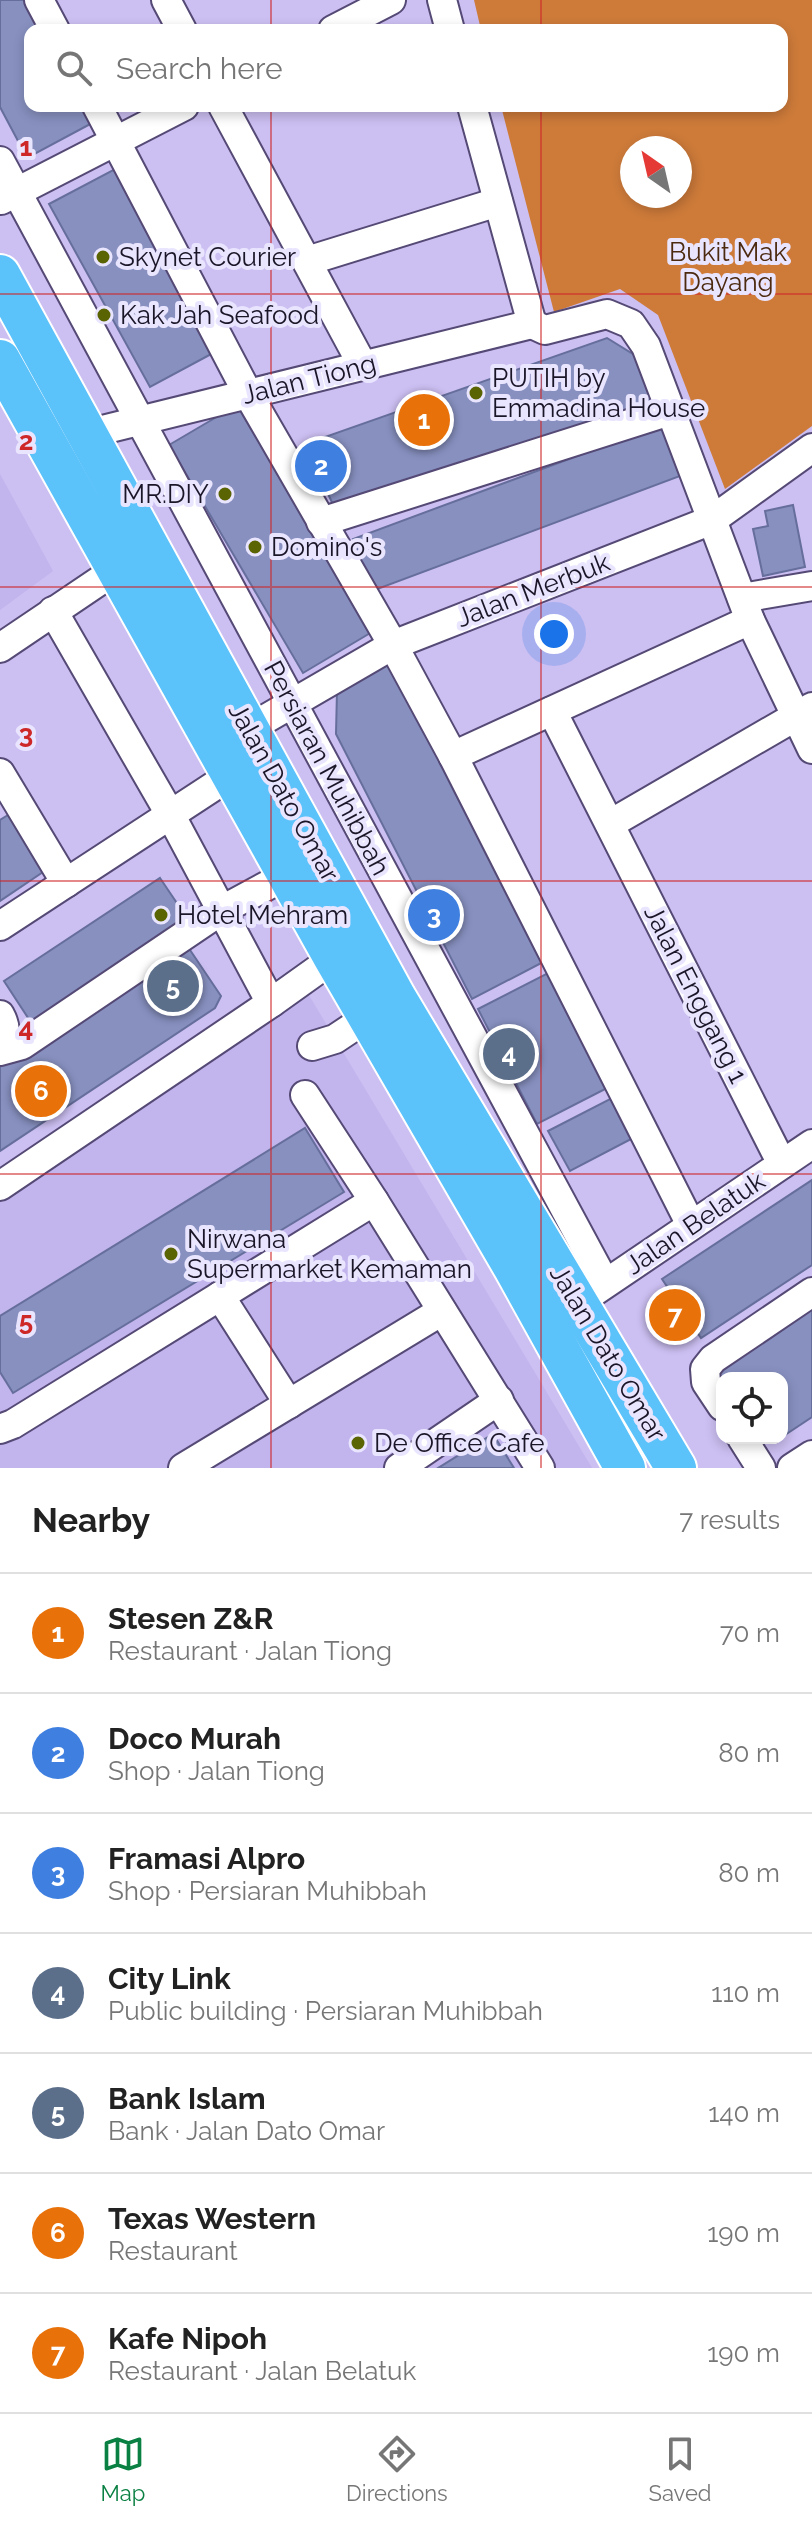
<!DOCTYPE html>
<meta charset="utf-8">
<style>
body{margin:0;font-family:Raleway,sans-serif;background:#f6f6f6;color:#222}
.controls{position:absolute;right:24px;bottom:24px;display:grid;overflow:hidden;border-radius:16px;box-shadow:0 4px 12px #0003}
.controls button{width:72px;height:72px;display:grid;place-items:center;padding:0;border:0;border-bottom:2px solid #e0e0e0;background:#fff;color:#222;font:40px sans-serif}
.compass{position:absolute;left:620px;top:136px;width:72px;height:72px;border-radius:50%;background:#fff;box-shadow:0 4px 12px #0003;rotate:326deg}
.you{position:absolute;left:554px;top:634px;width:28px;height:28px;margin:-20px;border:6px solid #fff;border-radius:50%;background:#1a73e8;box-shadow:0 0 0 12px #1a73e833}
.badge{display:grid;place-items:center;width:52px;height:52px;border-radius:50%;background:#0b8043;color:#fff;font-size:26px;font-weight:700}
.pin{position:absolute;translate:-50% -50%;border:4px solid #fff;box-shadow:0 2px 8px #0006}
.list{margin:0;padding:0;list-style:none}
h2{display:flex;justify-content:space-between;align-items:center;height:104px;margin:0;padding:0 32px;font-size:34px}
h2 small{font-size:26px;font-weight:400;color:#767676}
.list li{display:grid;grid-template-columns:52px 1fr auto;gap:24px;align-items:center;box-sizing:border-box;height:120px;padding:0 32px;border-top:2px solid #e0e0e0}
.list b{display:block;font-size:30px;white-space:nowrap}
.list p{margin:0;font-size:26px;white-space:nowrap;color:#767676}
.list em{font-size:26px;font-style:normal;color:#767676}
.icon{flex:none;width:44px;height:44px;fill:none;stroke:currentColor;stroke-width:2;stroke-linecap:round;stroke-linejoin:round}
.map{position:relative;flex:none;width:812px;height:1468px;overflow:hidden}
.search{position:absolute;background:#fff;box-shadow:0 4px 12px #0003;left:24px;right:24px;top:24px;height:88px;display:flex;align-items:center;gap:20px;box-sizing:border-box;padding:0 28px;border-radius:16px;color:#767676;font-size:30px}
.sheet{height:944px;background:#fff}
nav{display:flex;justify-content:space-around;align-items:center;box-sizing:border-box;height:112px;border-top:2px solid #e0e0e0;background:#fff;font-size:22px;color:#767676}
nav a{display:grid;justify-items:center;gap:4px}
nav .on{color:#0b8043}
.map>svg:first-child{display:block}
.built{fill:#c2b4ed}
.forest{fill:#ce7b3a;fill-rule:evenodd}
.building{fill:#8790bf;stroke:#666e9b;stroke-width:2}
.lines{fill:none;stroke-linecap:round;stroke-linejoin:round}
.minor-casing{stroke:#554975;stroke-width:32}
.highway-casing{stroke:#fff;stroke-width:44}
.minor{stroke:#fff;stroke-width:28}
.highway{stroke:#5cc2fa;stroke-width:40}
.grid{fill:none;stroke:#cd2728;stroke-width:2;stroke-opacity:0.55}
.poi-dot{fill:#5b6402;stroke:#eae5ff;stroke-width:3}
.labels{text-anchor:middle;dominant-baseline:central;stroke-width:8;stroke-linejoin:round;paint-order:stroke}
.park-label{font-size:26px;fill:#4c2a0f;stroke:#eae5ff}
.poi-label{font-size:26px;fill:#1a1527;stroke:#eae5ff;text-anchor:start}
.street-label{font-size:26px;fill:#1a1527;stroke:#eae5ff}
.grid-label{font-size:26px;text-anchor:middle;font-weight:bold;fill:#cd2728;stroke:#eae5ff;stroke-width:8;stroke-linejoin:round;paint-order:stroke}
</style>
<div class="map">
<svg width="812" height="1468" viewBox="0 0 812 1468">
<rect width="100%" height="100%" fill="#ccbff2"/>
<g class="built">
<path d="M0 474 53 571 0 610Z"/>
<path d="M304 987 592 1468H0V1185Z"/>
</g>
<path class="forest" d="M474 0H812V426L725 489 658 315 620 289 554 312 501 106H782V30H481ZM632 148H680V196H632Z"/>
<g class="building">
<path d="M0 0H28L44 30H30V106H85L94 122 27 158 0 107Z"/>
<path d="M117 168 215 352 150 387 49 204Z"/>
<path d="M607 338 636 356 651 401 335 509 305 444Z"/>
<path d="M237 405 372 632 303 673 169 445Z"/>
<path d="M661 425 680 476 372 591 353 539Z"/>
<path d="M793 505 805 567 763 576 753 529 768 526 765 511Z"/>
<path d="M390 661 547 960 472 999 336 734 337 691Z"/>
<path d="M8 815 46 870 0 901V820Z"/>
<path d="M160 878 191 924 34 1027 4 981Z"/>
<path d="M186 944 221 996 215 1008 0 1151V1067Z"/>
<path d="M552 971 611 1086 537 1124 478 1009Z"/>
<path d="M612 1098 633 1138 570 1171 548 1131Z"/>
<path d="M305 1128 344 1192 13 1393 0 1372V1316Z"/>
<path d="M812 1180V1265L701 1338 662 1279Z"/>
<path d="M812 1309V1417L782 1437V1378H722V1384L715 1373Z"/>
<path d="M493 1434 514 1468H438Z"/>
</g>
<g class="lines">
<defs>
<g id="minor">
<path d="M39 0 55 30"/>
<path d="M166 0 182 30"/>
<path d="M442 0 450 30"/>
<path d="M333 30 391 0"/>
<path d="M97 106 248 394 393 645 453 756 691 1225"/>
<path d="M223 106 363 366"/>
<path d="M472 106 532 324"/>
<path d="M0 161 605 1283"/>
<path d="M1 200 184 106"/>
<path d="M307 261 498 202"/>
<path d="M532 324 545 330 607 314 631 324 646 346 750 620 812 749"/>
<path d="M86 434 532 324"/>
<path d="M321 522 670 411"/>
<path d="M742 598 812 586"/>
<path d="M53 611 170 814 271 1003"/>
<path d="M0 648 117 569"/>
<path d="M552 711 782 1164"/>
<path d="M250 728 393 645 712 520 812 448"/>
<path d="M453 756 750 620"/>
<path d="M0 773 66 883"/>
<path d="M610 824 812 707"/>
<path d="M0 926 231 775"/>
<path d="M0 1015C5 1024 7 1034 0 1043"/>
<path d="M312 1046 335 1039 368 1017"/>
<path d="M0 1051 22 1045 222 910 287 875"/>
<path d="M305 1095 374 1201 540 1468"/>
<path d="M0 1186 271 1003 334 958"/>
<path d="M592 1293 812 1144"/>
<path d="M220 1296 289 1404"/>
<path d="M722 1406 706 1382 705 1369 713 1359 812 1292"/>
<path d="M0 1429 13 1424 374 1201"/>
<path d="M742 1438 761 1468"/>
<path d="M183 1468 442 1311"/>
<path d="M399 1468 499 1400"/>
<path d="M792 1468 812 1455"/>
</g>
<g id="highway">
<path d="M0 275 396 998 676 1468"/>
<path d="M0 360 334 958 514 1268 625 1468"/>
</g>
</defs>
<use href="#minor" class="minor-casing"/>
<use href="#highway" class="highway-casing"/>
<use href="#minor" class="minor"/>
<use href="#highway" class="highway"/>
</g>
<path class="grid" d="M271 0V30M541 0V30M271 106V1468M541 106V1468M0 294H812M0 587H812M0 881H812M0 1174H812"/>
<g class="poi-dot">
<circle cx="103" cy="257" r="8"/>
<circle cx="104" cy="315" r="8"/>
<circle cx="476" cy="393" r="8"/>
<circle cx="225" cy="494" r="8"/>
<circle cx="255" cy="547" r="8"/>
<circle cx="161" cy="915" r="8"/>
<circle cx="171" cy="1254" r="8"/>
<circle cx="358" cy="1443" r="8"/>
</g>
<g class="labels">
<g class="park-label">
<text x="728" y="252">Bukit Mak<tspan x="728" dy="30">Dayang</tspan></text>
</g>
<g class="poi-label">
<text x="119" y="257">Skynet Courier</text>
<text x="120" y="315">Kak Jah Seafood</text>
<text x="492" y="378">PUTIH by<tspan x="492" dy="30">Emmadina House</tspan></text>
<text x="209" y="494" text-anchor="end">MR.DIY</text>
<text x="271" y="547">Domino's</text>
<text x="177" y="915">Hotel Mehram</text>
<text x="187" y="1239">Nirwana<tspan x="187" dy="30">Supermarket Kemaman</tspan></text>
<text x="374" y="1443">De Office Cafe</text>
</g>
<g class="street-label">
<text transform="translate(309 379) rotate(-14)">Jalan Tiong</text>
<text transform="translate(533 590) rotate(-21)">Jalan Merbuk</text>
<text transform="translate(327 768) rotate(62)">Persiaran Muhibbah</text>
<text transform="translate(284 792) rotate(61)">Jalan Dato Omar</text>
<text transform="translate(696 994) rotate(63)">Jalan Enggang 1</text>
<text transform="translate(695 1223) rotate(-34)">Jalan Belatuk</text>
<text transform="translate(608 1353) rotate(59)">Jalan Dato Omar</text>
</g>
</g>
<g class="grid-label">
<text x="26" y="156">1</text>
<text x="26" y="450">2</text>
<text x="26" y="743">3</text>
<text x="26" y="1037">4</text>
<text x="26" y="1330">5</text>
</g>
</svg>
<div class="controls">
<button><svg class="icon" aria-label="locate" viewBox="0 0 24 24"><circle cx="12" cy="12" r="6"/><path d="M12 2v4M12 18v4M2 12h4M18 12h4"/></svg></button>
</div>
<svg class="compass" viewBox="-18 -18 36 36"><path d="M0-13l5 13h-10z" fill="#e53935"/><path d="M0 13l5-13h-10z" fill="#767676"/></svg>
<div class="you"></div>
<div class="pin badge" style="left:424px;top:420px;background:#e8710a">1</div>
<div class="pin badge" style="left:321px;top:466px;background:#3f7fe0">2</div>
<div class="pin badge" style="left:434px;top:915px;background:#3f7fe0">3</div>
<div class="pin badge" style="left:509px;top:1054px;background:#5c6f8a">4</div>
<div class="pin badge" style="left:173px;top:986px;background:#5c6f8a">5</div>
<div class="pin badge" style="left:41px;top:1091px;background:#e8710a">6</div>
<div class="pin badge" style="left:675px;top:1315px;background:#e8710a">7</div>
<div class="search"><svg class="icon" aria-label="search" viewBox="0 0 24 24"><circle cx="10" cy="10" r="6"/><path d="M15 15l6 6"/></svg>Search here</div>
</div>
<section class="sheet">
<h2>Nearby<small>7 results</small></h2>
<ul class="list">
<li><span class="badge" style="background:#e8710a">1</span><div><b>Stesen Z&amp;R</b><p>Restaurant · Jalan Tiong</p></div><em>70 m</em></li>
<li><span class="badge" style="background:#3f7fe0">2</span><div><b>Doco Murah</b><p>Shop · Jalan Tiong</p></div><em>80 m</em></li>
<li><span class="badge" style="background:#3f7fe0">3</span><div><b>Framasi Alpro</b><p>Shop · Persiaran Muhibbah</p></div><em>80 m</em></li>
<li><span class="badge" style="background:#5c6f8a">4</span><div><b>City Link</b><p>Public building · Persiaran Muhibbah</p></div><em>110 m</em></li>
<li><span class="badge" style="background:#5c6f8a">5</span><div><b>Bank Islam</b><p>Bank · Jalan Dato Omar</p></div><em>140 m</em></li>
<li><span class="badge" style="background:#e8710a">6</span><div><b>Texas Western</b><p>Restaurant</p></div><em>190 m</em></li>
<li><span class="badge" style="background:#e8710a">7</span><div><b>Kafe Nipoh</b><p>Restaurant · Jalan Belatuk</p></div><em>190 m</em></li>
</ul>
</section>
<nav>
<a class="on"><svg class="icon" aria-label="map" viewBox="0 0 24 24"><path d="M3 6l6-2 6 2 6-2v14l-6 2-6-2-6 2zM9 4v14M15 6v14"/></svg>Map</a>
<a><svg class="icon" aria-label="directions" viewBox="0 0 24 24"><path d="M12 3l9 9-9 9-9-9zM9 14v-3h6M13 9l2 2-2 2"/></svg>Directions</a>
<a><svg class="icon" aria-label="saved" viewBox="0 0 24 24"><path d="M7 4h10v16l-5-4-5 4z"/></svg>Saved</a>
</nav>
